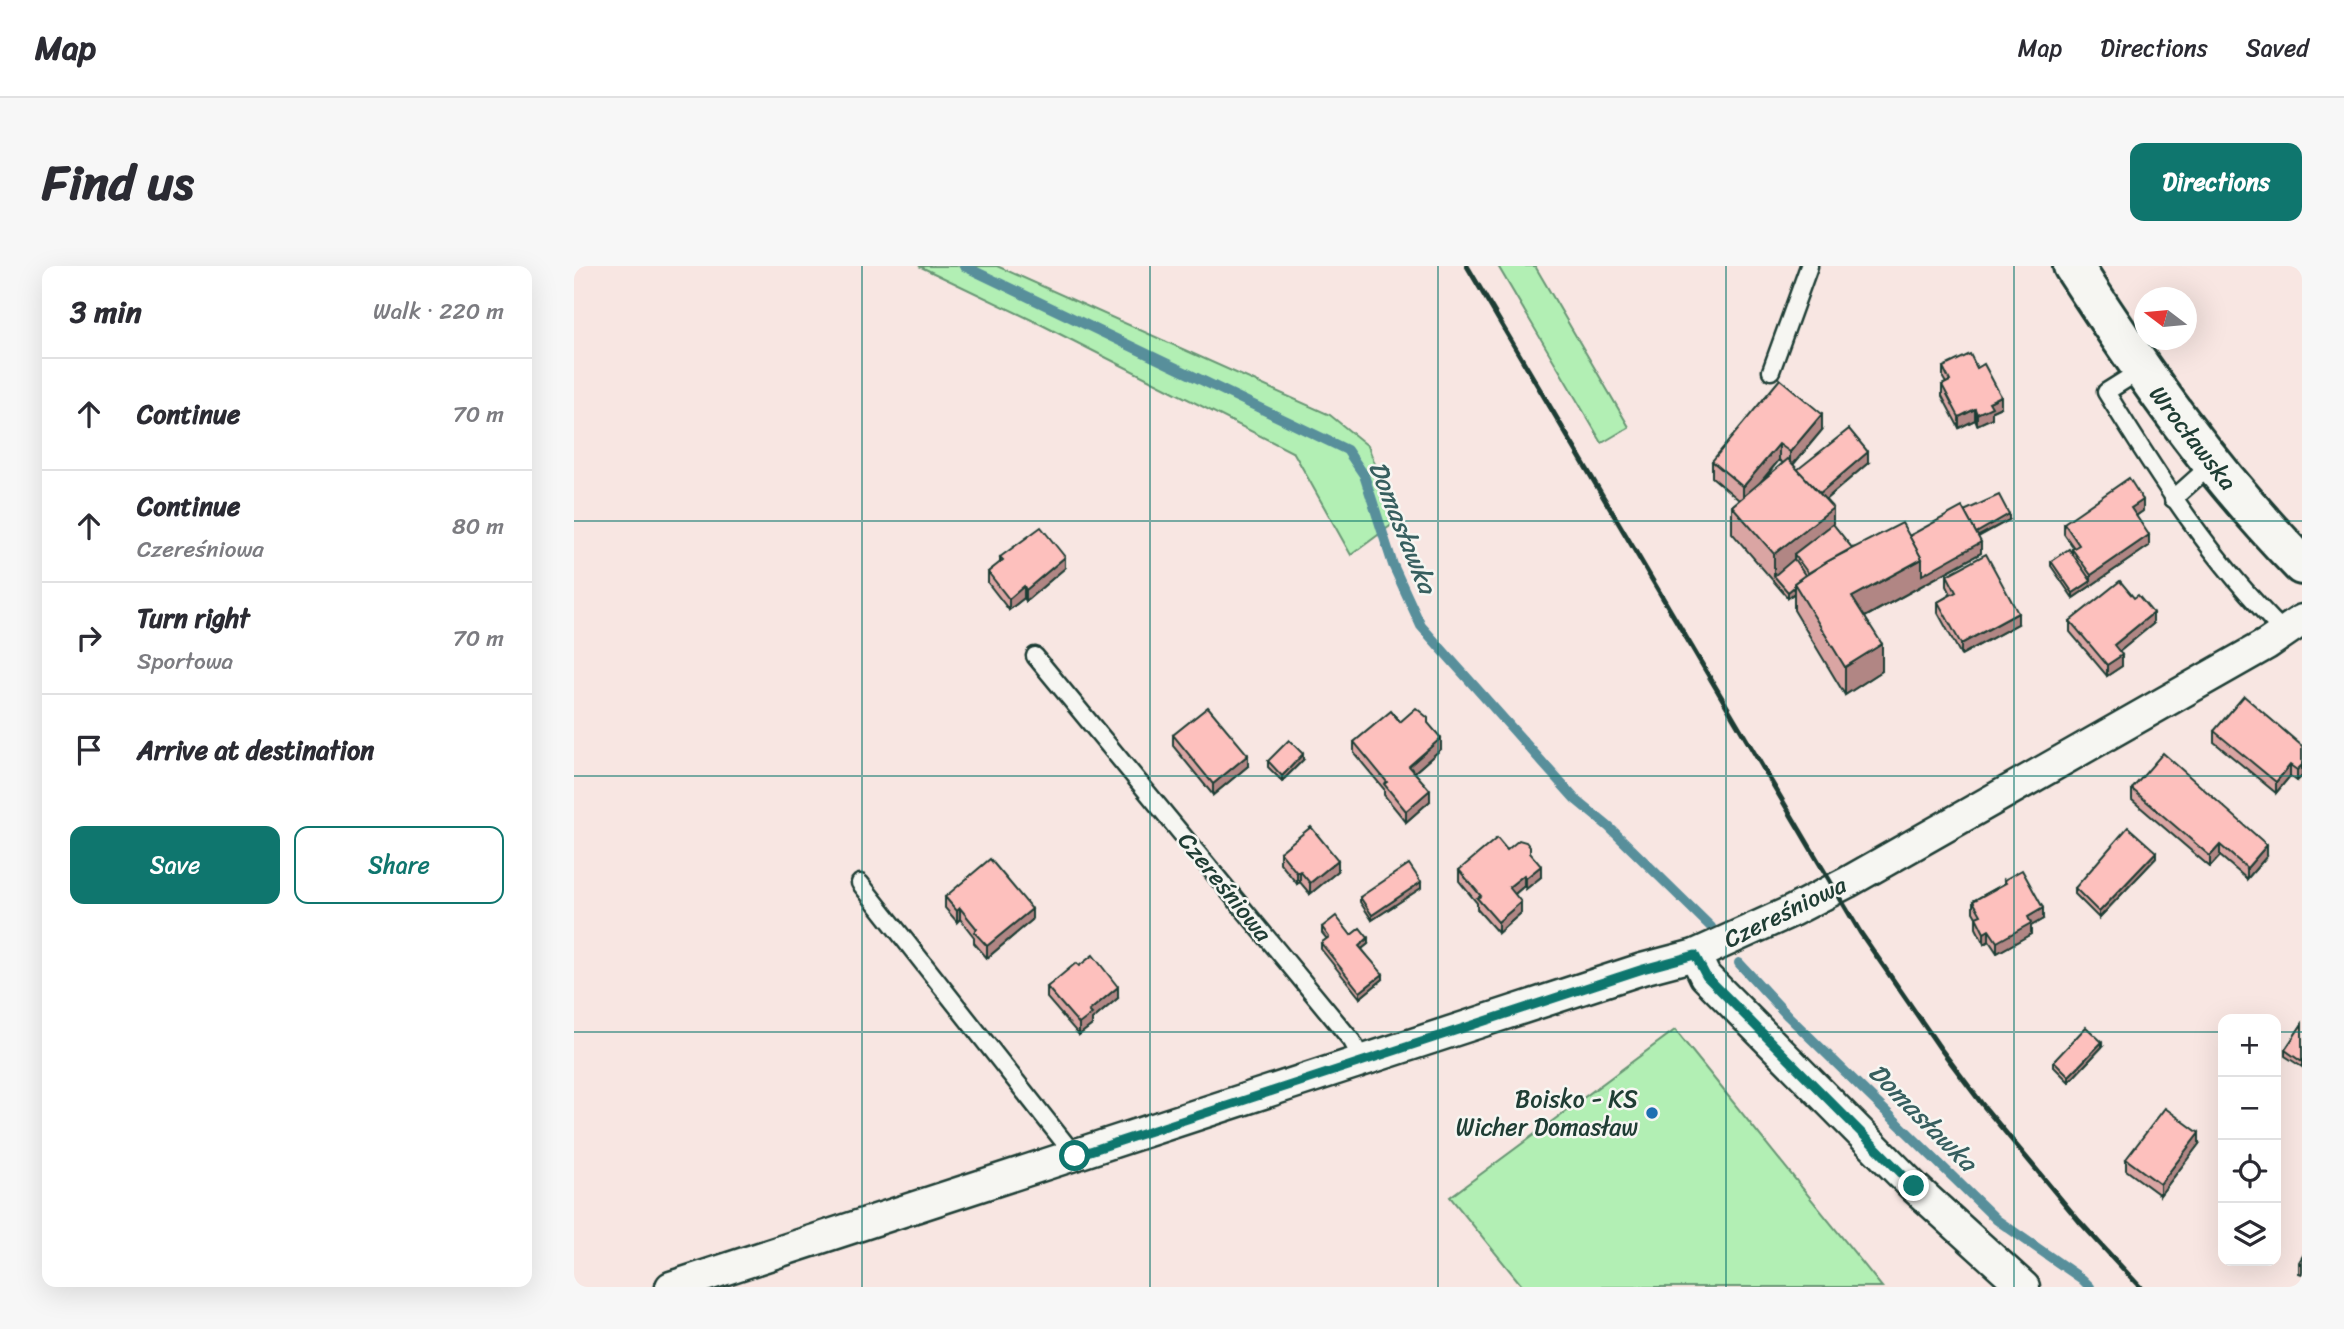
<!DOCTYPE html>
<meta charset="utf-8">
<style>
body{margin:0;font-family:Sriracha,sans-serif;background:#f7f7f7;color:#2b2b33}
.controls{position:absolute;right:21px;bottom:21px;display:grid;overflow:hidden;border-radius:14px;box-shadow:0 7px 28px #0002}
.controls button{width:63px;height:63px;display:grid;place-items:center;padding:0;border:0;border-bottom:2px solid #e1e1e2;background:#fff;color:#2b2b33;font:35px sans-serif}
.compass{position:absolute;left:1560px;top:21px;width:63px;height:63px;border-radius:50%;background:#fff;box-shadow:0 7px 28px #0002;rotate:286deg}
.stop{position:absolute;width:21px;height:21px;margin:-16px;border:5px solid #0f766e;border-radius:50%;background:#fff}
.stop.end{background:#0f766e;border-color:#fff;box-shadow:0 2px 7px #0008}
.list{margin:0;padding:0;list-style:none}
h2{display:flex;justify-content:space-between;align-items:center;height:91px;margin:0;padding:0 28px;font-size:30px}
h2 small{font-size:23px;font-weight:400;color:#7c7c81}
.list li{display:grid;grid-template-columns:46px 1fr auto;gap:21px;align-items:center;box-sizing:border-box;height:112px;padding:0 28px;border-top:2px solid #e1e1e2}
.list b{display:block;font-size:26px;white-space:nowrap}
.list p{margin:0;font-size:23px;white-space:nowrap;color:#7c7c81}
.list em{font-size:23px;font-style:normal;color:#7c7c81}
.actions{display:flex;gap:14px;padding:21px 28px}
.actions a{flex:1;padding:16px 0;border:2px solid #0f766e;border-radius:14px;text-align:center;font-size:24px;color:#0f766e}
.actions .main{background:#0f766e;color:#fff}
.icon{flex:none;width:38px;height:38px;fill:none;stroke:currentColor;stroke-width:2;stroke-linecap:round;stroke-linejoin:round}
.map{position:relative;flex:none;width:1728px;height:1021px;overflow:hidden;border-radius:14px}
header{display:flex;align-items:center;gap:42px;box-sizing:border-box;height:98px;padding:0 35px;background:#fff;border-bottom:2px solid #e1e1e2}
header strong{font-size:33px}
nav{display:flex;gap:38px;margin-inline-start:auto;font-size:24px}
.intro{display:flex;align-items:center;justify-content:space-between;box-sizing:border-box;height:168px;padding:0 42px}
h1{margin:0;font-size:49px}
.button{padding:18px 32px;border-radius:14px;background:#0f766e;color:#fff;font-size:24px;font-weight:700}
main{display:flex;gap:42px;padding:0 42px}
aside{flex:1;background:#fff;border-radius:14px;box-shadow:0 7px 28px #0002}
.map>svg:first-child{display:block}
.grass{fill:#b2efb4;stroke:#689674;stroke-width:2}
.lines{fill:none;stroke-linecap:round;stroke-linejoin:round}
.stream{stroke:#588f9b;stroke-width:10}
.lane-casing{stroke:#1f3d34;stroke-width:21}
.street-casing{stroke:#1f3d34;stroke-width:35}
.secondary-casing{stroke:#1f3d34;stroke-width:44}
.lane{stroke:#f6f6f2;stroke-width:16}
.street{stroke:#f6f6f2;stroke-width:30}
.secondary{stroke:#f6f6f2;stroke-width:38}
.rail{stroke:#1f3d34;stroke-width:5}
.wall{fill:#daa5a3;stroke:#1f3d34;stroke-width:2;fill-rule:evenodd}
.shaded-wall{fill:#b18684;stroke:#1f3d34;stroke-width:2}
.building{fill:#fdc0bd;stroke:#1f3d34;stroke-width:2}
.route{stroke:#0f766e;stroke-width:9}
.grid{fill:none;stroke:#0f766e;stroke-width:2;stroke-opacity:0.55}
.poi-dot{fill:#1f6fb2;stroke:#f6f6f2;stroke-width:2.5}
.labels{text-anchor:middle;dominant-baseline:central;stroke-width:5;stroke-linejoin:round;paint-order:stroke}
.street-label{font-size:24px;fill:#1f3d34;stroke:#f6f6f2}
.poi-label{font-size:24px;fill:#1f3d34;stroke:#f6f6f2;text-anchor:end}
.water-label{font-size:26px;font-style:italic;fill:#375f5f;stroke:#f6f6f2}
</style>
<header>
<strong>Map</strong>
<nav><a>Map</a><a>Directions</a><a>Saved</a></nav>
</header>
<div class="intro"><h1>Find us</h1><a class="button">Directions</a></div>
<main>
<aside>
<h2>3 min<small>Walk · 220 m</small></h2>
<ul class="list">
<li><svg class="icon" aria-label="ahead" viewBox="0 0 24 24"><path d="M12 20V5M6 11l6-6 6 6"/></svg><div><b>Continue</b></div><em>70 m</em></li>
<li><svg class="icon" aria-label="ahead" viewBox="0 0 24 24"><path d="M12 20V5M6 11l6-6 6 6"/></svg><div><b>Continue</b><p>Czereśniowa</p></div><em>80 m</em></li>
<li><svg class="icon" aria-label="right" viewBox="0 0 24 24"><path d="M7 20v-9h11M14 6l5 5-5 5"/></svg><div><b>Turn right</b><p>Sportowa</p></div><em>70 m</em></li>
<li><svg class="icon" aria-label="arrive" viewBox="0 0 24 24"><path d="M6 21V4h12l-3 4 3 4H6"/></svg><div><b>Arrive at destination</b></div></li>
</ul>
<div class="actions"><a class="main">Save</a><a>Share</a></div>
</aside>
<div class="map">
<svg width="1728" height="1021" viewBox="0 0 1728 1021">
<rect width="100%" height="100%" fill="#f8e6e2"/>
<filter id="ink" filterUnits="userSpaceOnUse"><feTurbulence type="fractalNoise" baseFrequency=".0143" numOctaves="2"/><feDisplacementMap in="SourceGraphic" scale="14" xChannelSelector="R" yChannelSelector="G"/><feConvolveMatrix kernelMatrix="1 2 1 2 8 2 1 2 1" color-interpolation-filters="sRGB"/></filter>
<g filter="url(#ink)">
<g class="grass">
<path d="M345 0H423L756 149 794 180 823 255 777 289 720 187 468 59Z"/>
<path d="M924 0H961L1055 161 1028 177Z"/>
<path d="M1101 764 1308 1021H949L876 931Z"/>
</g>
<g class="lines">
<g class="stream">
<path d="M390 0 773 184 790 209 819 299 847 360 1001 533 1035 561 1137 661"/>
<path d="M1165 697 1214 750 1423 954 1508 1013 1516 1021"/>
</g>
<defs>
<g id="lane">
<path d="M1567 104 1532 126C1586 213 1637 294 1710 366"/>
<path d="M1197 105 1235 0"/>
<path d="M1599 233 1638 198"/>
<path d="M461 390 778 775 789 796"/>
<path d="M286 617 501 890"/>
</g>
<g id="street">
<path d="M1121 689 1131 710 1340 921 1450 1021"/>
<path d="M97 1021 1068 703 1121 689 1216 646 1274 616 1693 378 1728 354"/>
</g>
<path id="secondary" d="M1499 0C1569 108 1638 207 1728 299"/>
</defs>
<use href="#lane" class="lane-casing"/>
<use href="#street" class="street-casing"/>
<use href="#secondary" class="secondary-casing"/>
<use href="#lane" class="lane"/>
<use href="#street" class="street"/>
<use href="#secondary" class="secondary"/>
<path class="rail" d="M893 0 1286 666 1366 782 1408 838 1505 955 1566 1021"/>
</g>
<g class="wall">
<path d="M1369 101 1403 102 1427 141 1418 145V152L1403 159 1401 154 1385 162 1368 130V119L1372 117 1369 112Z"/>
<path d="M1248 164 1219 199 1223 204 1294 197 1251 234 1259 258 1278 282 1335 270 1390 245 1435 254 1404 271 1407 287 1291 351 1308 405 1271 429 1220 344V327L1214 332 1158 267V240L1165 234 1138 211V195ZM1205 194 1209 197 1188 215Z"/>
<path d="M1569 245 1562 250 1575 280 1499 332 1477 300V295L1498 288V283L1500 282 1490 268V257Z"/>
<path d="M426 291 491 302 452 335 450 332 435 344 414 317V306L426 297Z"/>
<path d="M1373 309 1444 358 1387 389 1364 347V336L1377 328 1373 320Z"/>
<path d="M1496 355 1579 358 1545 386 1548 400 1533 410 1496 366Z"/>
<path d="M826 456 854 457 867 483 841 506 856 535 832 556 810 529V523L780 487V476Z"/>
<path d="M1640 465 1728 480V510L1723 515 1716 510 1702 527 1640 476Z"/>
<path d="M599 469 674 500 639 529 599 480Z"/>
<path d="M729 494 708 515 694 501V495Z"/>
<path d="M1558 523 1693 590 1673 613 1646 590 1636 601 1558 534Z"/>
<path d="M933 584 956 588 967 611 952 623 950 620 941 628 947 647 924 667 903 643V637L885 615V604Z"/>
<path d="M706 586 764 605 736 628 726 616 723 618 706 597Z"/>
<path d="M1582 592 1525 652 1501 628V622Z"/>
<path d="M1430 614 1469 653 1457 660V668L1423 687 1415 675 1410 678 1402 662V651L1399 646V635L1430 618Z"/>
<path d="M847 622 798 654 786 636V631Z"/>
<path d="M371 631 458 654 413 692 400 677V671L386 653 383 656 371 642Z"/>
<path d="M748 661 777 669 794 678 788 683 809 713 786 732 747 683V677L753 673 748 667Z"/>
<path d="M505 700 544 732 518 754V759L505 769 473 732V721Z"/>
<path d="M1728 758V801L1711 790V784Z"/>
<path d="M1528 781 1495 816 1480 801V795Z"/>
<path d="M1625 878 1586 929 1552 904V893Z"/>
<path d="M1728 991V1008L1725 1007V996Z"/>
</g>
<g class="shaded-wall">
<path d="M1427 130V141L1418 145V152L1403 159V148L1415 136Z"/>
<path d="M1401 143V154L1385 162V151Z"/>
<path d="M1248 148V164L1216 202V186Z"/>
<path d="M1205 178V194L1169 237V221Z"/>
<path d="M1294 186V197L1238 245V234Z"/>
<path d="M1569 234V245L1557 253V242Z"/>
<path d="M1259 242V269L1220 288V299L1200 310V288Z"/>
<path d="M1435 248V254L1401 272V267Z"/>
<path d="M1575 269V280L1499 332V327L1517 315V309Z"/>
<path d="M1407 276V287L1278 358V331L1348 293Z"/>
<path d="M491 291V302L452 335V324Z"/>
<path d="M450 320V332L435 344V333Z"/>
<path d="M1220 321V327L1214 332V326Z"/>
<path d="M1444 347V358L1387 389V378Z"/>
<path d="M1579 347V358L1540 390V379Z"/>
<path d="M1308 378V405L1271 429V401Z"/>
<path d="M1548 389V400L1533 410V399Z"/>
<path d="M867 472V483L835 511V500Z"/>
<path d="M729 488V494L708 515V510Z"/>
<path d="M674 489V500L639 529V518Z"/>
<path d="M1716 499V510L1702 527V516Z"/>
<path d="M1728 499V510L1723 515V504Z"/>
<path d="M856 524V535L832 556V545Z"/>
<path d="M1646 579V590L1636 601V590Z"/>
<path d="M1693 579V590L1673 613V602Z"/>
<path d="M1582 586V592L1525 652V646Z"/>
<path d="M764 594V605L736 628V617Z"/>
<path d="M967 600V611L952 623V612Z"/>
<path d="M726 605V616L723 618V607Z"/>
<path d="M950 609V620L935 633V621Z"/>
<path d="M847 616V622L798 654V649Z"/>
<path d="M947 636V647L924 667V656Z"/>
<path d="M386 642V653L383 656V645Z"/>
<path d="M1469 642V653L1457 660V668L1423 687V676L1454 651Z"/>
<path d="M458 643V654L413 692V680Z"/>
<path d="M1415 664V675L1410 678V667Z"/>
<path d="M794 672V678L785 685V680Z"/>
<path d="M809 708V713L786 732V726Z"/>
<path d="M544 721V732L518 754V759L505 769V758L515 745Z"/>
<path d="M1528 776V781L1495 816V810Z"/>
<path d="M1625 867V878L1586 929V918Z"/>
</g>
<g class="building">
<path d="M1396 88 1403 102 1410 98 1427 130 1415 136 1418 141 1403 148 1401 143 1385 151 1368 119 1376 115 1369 101Z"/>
<path d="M1206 113 1248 148 1216 186 1205 178 1169 221 1138 195Z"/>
<path d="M1275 163 1294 186 1246 227 1223 204Z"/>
<path d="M1214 193 1259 242 1200 288 1158 240Z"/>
<path d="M1555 212 1569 234 1557 242 1575 269 1517 309 1498 283 1505 279 1490 257Z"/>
<path d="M1425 229 1435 248 1402 267 1390 245Z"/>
<path d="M1388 241 1407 276 1348 309V293L1335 270Z"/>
<path d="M1328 257 1348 293 1278 331 1308 378 1271 401 1220 317 1254 295Z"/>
<path d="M1259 258 1278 282 1254 295 1234 307 1220 288Z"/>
<path d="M467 261 491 291 452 324 450 320 435 333 414 306 429 294 426 291Z"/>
<path d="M1495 283 1517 315 1499 327 1477 295Z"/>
<path d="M1412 288 1444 347 1387 378 1364 336 1382 326 1373 309Z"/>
<path d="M1220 293 1231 309 1220 317V321L1214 326 1200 310Z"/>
<path d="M1546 315 1560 332 1564 329 1579 347 1540 379 1548 389 1533 399 1496 355Z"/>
<path d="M1670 430 1728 480V499L1723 504 1716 499 1702 516 1640 465Z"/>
<path d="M634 441 674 489 639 518 599 469Z"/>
<path d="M842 442 854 452V457L867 472 835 500 856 524 832 545 810 518 813 516 780 476 817 445 826 456Z"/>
<path d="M715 474 729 488 708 510 694 495Z"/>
<path d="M1589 487 1693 579 1673 602 1646 579 1636 590 1558 523Z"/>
<path d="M737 561 764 594 736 617 726 605 723 607 706 586Z"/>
<path d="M1554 561 1582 586 1525 646 1501 622Z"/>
<path d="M923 572 933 584 945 574 952 576 956 581V587L967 600 952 612 950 609 935 621 947 636 924 656 903 632 907 630 885 604Z"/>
<path d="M416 593 458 643 413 680 400 666 403 663 386 642 383 645 371 631Z"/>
<path d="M835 598 847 616 798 649 786 631Z"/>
<path d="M1448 604 1469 642 1454 651 1457 657 1423 676 1415 664 1410 667 1402 651 1407 649 1399 635 1432 617 1430 614Z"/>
<path d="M762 650 777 669 786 662 794 672 785 680 809 708 786 726 747 677 755 671 748 661Z"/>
<path d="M519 689 544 721 515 745 518 748 505 758 473 721 502 697 505 700Z"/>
<path d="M1728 758V796L1711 784Z"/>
<path d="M1512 761 1528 776 1495 810 1480 795Z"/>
<path d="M1591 842 1625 867 1586 918 1552 893Z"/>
</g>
</g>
<g class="lines" filter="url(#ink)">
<path class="route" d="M501 890 1069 703 1121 689 1132 710 1340 920"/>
</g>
<path class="grid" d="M288 0V1021M576 0V1021M864 0V1021M1152 0V1021M1440 0V1021M0 255H1728M0 510H1728M0 766H1649M1702 766H1728"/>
<circle class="poi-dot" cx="1078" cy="847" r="7"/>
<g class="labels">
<g class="street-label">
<text transform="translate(1619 172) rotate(52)">Wrocławska</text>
<text transform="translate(651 621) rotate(51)">Czereśniowa</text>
<text transform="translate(1211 646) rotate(-26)">Czereśniowa</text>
</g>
<g class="poi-label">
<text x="1064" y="833">Boisko - KS<tspan x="1064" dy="28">Wicher Domasław</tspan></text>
</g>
<g class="water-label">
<text transform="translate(829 261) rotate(68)">Domasławka</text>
<text transform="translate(1349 851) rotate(45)">Domasławka</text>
</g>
</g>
</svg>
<div class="controls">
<button>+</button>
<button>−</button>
<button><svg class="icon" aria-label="locate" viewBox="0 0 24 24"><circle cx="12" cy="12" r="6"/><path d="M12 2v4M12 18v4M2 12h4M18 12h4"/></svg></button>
<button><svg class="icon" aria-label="layers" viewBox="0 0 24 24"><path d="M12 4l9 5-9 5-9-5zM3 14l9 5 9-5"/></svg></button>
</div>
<svg class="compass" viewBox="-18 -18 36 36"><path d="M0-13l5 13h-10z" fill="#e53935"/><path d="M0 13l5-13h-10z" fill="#7c7c81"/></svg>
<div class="stop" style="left:501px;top:890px"></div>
<div class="stop end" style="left:1340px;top:920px"></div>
</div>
</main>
